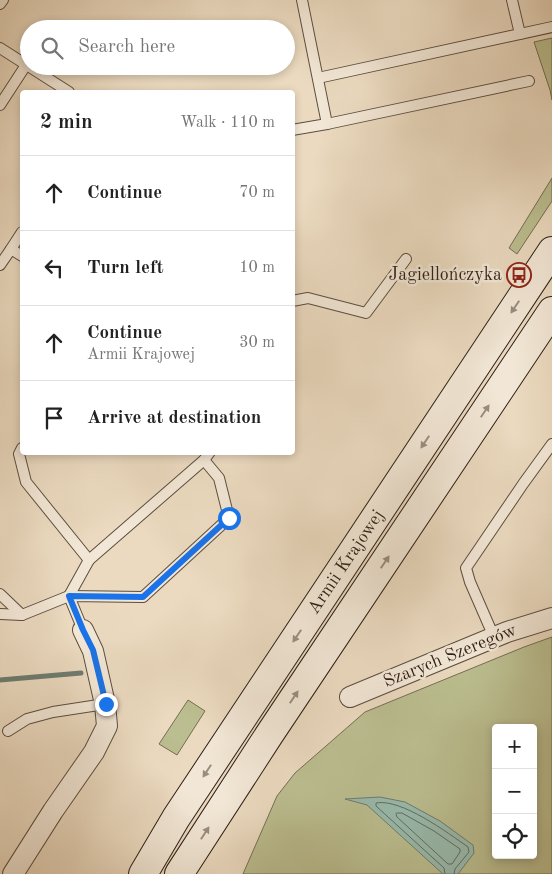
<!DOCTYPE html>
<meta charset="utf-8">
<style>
body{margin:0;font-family:"Old Standard TT",serif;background:#f6f6f6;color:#222}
.controls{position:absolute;right:15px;bottom:15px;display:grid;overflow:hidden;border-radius:5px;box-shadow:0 2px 8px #0003}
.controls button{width:45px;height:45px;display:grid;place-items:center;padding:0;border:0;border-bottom:1px solid #e0e0e0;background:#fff;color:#222;font:25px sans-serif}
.stop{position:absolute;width:15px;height:15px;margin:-11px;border:4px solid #1a73e8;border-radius:50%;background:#fff}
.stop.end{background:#1a73e8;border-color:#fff;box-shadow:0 1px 5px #0008}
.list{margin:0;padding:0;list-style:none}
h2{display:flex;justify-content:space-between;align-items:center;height:65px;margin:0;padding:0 20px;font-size:21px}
h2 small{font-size:16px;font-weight:400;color:#767676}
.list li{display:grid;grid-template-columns:32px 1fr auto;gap:15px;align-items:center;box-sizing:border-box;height:75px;padding:0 20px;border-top:1px solid #e0e0e0}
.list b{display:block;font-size:19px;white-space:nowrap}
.list p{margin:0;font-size:16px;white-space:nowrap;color:#767676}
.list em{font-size:16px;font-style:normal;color:#767676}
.icon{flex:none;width:28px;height:28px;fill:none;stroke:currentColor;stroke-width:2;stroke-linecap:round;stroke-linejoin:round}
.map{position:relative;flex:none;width:552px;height:874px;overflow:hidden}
.search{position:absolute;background:#fff;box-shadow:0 2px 8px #0003;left:20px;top:20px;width:275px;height:55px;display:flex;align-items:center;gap:12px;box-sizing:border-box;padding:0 18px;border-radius:28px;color:#767676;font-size:19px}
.panel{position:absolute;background:#fff;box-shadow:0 2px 8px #0003;left:20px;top:90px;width:275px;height:365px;border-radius:5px}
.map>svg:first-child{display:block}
.green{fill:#bbbe90;stroke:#746e53;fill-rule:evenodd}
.water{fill:#99bbad;stroke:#6e7d71}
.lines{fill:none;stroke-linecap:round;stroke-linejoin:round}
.shore{stroke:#636d62;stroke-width:1}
.stream{stroke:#6e7d71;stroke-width:5}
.lane-casing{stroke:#5c4e40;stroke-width:12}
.street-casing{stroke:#5c4e40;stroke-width:22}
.secondary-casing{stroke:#2d1f16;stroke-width:30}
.lane{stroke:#f2e7d6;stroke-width:10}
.street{stroke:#f2e7d6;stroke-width:20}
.secondary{stroke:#f2e7d6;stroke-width:28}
.oneway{fill:#998d80}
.route{stroke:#1a73e8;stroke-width:6}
.labels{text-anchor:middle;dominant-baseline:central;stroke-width:5;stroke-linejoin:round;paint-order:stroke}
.poi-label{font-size:18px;fill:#2d1f16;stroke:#f2e7d6;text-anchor:end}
.street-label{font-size:18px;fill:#2d1f16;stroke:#f2e7d6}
</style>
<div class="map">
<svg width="552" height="874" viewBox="0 0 552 874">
<rect width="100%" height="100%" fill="#ebdac0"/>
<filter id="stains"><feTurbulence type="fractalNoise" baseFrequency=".004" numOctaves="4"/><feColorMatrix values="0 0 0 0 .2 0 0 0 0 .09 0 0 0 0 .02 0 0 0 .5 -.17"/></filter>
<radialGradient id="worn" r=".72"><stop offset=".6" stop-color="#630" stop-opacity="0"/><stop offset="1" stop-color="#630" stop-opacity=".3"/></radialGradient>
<g class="green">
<path d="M552 38V100L550 90 534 42Z"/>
<path d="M552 178V201L517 254 509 248Z"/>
<path d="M552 637V874H243L277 796 295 773 365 712 524 647ZM496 728H533V855H496Z"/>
<path d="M188 700 205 711 177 755 159 744Z"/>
</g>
<path class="water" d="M380 797 405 802 440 821 473 845 474 853 458 874H443L367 805 345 799Z"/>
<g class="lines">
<g class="shore">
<path d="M397 813H402L434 831 460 849V852L452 864H448L397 817 396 814Z"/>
<path d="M445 874 444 868 376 806V803C401 798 448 833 468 847L469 852 455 869 454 874"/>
</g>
<path class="stream" d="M0 680 81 673"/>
<defs>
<g id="lane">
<path d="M512 0 520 34"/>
<path d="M0 4 3 0"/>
<path d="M0 48 69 92"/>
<path d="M318 78 552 27"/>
<path d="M0 105 26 65"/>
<path d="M327 124 529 81"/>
<path d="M292 130 327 124 302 0"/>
<path d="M22 232 11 249 22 256"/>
<path d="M0 265 11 249"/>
<path d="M292 301 308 298 366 313 406 259"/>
<path d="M22 448 19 454 26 482 89 560 69 596 83 630"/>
<path d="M89 560 204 460 210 452"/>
<path d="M0 594 22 615"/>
<path d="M0 614 22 615 69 596 143 597 229 518 219 478 204 460"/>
<path d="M494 637 470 582 466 568 523 484 552 444"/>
<path d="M8 731 27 719 53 712 105 704"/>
</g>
<g id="street">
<path d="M350 697 507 632 552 618"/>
<path d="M13 874 53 811 94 752 107 726 105 704 93 651 83 630"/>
</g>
<g id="secondary">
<path d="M143 874 176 818 552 251"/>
<path d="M179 874 269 735 552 311"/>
</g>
</defs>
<use href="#lane" class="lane-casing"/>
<use href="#street" class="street-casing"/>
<use href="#secondary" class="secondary-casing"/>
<use href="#lane" class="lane"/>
<use href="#street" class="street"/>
<use href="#secondary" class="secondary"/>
</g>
<defs><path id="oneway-solid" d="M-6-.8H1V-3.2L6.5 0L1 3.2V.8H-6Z" transform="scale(1.25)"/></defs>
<g class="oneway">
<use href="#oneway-solid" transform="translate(515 307) rotate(124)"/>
<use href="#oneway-solid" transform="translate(485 411) rotate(-56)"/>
<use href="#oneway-solid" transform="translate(425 442) rotate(124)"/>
<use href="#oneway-solid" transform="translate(385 562) rotate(-56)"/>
<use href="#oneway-solid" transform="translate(297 636) rotate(124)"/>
<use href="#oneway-solid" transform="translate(294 697) rotate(-56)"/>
<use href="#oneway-solid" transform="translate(207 771) rotate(123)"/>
<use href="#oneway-solid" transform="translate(205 833) rotate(-57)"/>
</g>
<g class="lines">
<path class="route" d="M106 704 93 650 83 630 69 596 143 597 229 518"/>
</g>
<defs>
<symbol id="bus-ring" viewBox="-11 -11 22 22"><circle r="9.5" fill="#f2e7d6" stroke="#8f2418" stroke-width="1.5"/><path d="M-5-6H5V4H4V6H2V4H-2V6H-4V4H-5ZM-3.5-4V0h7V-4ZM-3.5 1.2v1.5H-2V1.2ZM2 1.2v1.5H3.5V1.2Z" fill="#8f2418"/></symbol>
</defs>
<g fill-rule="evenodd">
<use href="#bus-ring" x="505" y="261" width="28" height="28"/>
</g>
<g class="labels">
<g class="poi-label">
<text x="502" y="275">Jagiellończyka</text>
</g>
<g class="street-label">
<text transform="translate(346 562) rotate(-56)">Armii Krajowej</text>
<text transform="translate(450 656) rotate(-22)">Szarych Szeregów</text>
</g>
</g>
<rect width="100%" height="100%" filter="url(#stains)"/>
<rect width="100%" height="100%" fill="url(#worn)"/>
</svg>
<div class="controls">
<button>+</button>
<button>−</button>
<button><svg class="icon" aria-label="locate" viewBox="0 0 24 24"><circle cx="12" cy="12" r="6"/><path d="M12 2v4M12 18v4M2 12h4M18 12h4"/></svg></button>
</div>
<div class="stop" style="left:229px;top:518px"></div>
<div class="stop end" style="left:106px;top:704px"></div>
<div class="search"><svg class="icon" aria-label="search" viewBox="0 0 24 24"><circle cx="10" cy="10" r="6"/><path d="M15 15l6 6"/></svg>Search here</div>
<section class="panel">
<h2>2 min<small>Walk · 110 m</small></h2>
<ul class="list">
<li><svg class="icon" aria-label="ahead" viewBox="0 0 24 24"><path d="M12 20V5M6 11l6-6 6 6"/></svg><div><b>Continue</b></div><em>70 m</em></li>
<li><svg class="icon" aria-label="left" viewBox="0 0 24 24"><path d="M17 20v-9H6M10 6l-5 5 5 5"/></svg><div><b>Turn left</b></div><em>10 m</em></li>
<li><svg class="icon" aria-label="ahead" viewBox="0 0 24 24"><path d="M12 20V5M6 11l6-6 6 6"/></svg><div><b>Continue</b><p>Armii Krajowej</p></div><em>30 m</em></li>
<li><svg class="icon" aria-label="arrive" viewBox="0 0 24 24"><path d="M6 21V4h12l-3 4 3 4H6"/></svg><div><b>Arrive at destination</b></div></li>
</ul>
</section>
</div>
